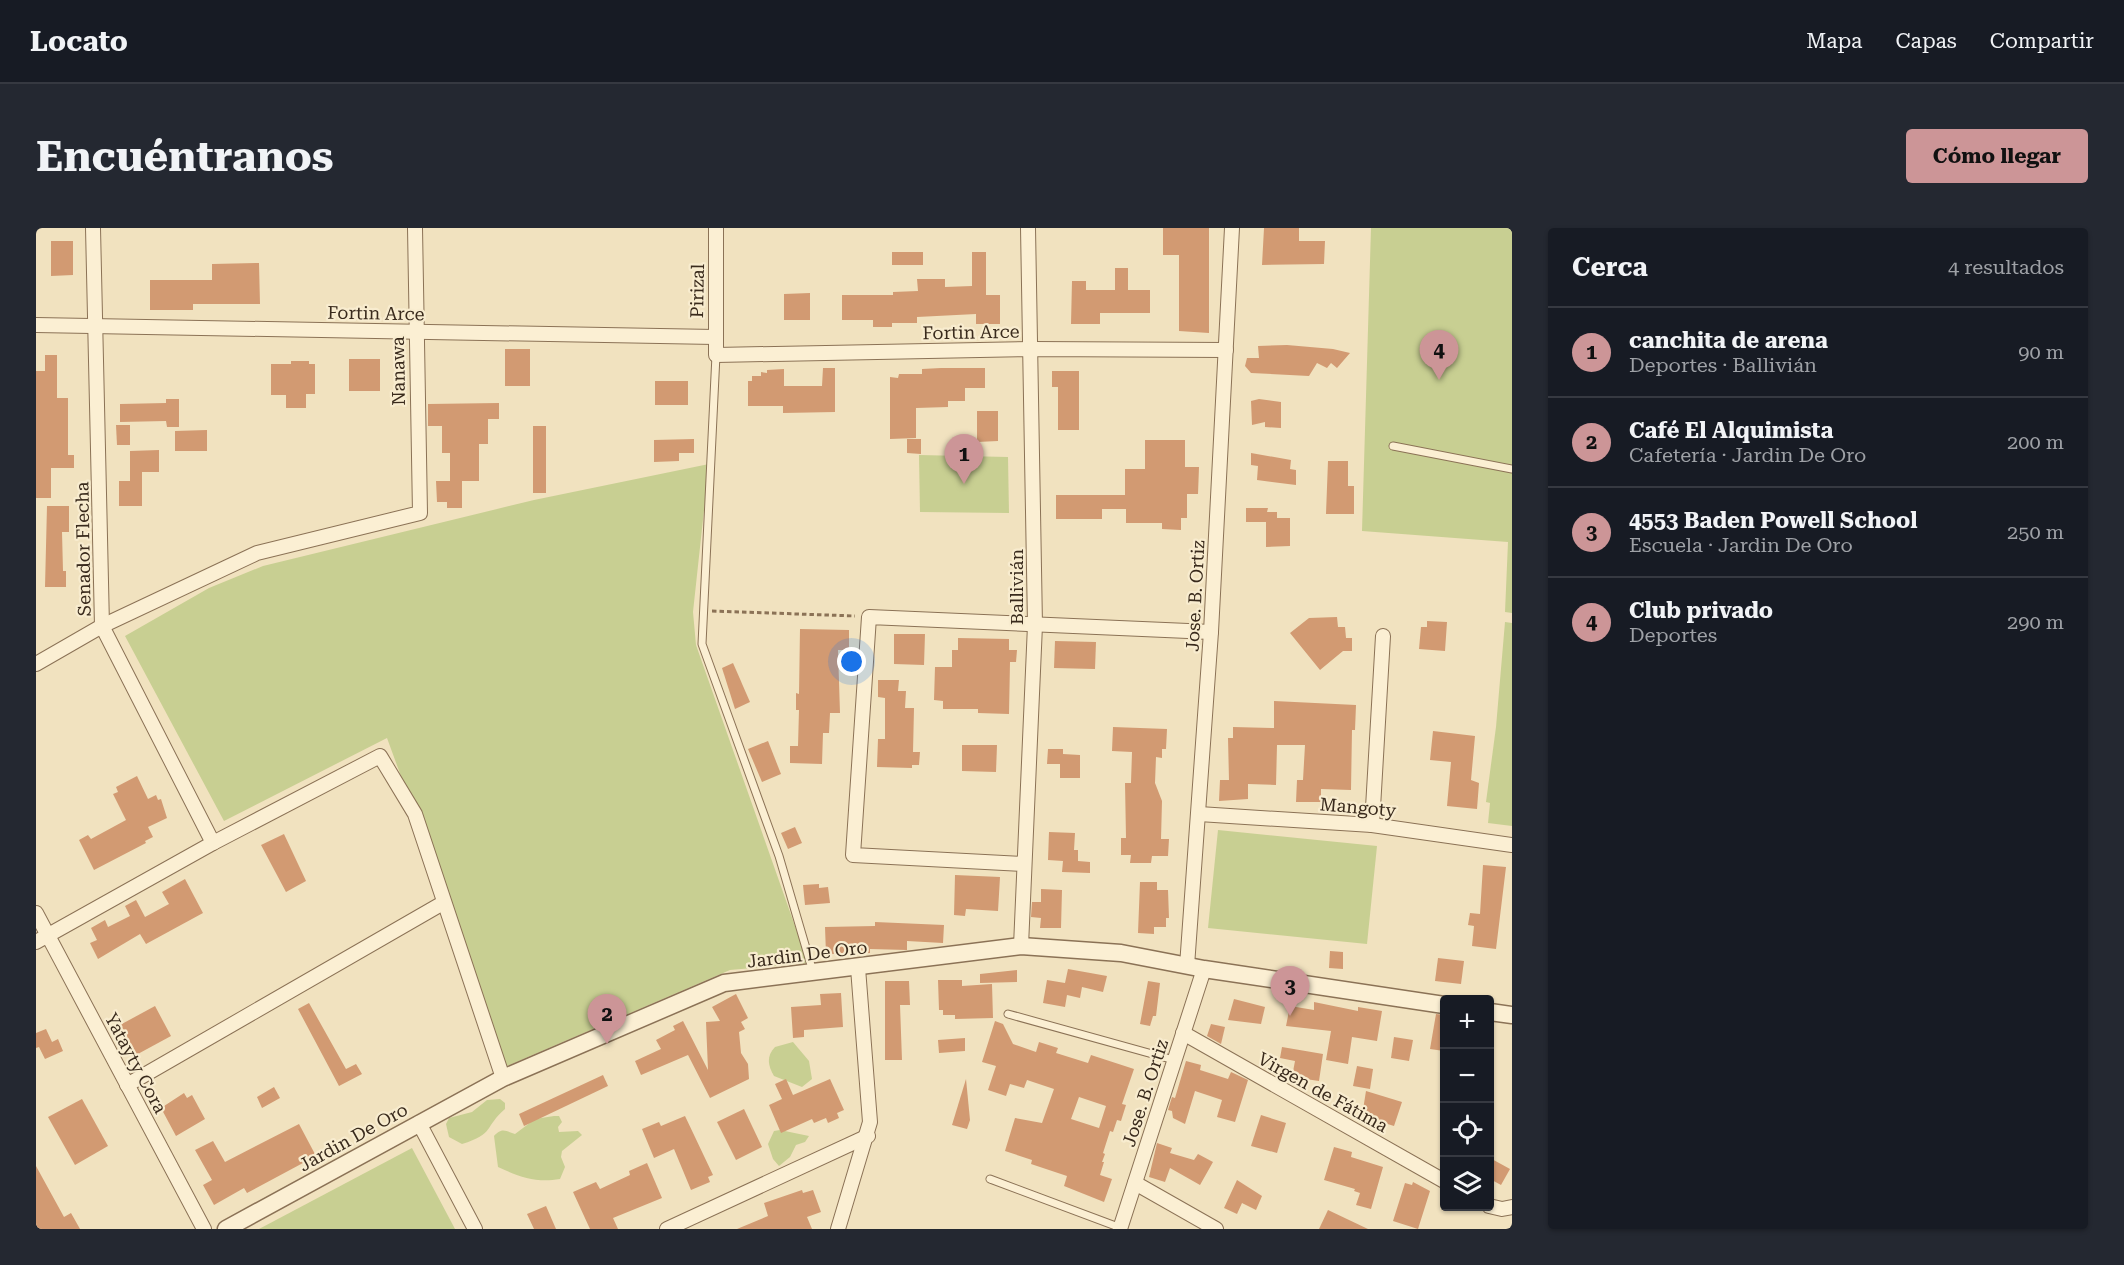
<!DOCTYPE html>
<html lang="es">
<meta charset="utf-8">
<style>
body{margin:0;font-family:"Roboto Serif",serif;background:#242831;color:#f1f3f6}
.controls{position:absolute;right:18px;bottom:18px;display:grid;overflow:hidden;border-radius:6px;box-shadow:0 2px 4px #0004}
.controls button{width:54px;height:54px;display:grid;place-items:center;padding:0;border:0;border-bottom:2px solid #363941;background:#171b24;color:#f1f3f6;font:30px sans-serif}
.you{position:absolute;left:816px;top:434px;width:21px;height:21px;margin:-15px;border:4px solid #fff;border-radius:50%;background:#1a73e8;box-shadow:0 0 0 9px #1a73e833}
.badge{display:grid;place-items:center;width:39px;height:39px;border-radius:50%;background:#cc9597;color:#111;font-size:20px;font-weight:700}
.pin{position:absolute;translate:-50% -50px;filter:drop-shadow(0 2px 3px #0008)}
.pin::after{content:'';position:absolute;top:32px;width:21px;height:18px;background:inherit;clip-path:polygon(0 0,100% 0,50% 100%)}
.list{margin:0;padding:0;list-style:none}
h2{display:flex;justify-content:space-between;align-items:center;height:78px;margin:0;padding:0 24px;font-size:26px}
h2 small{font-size:20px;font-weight:400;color:#9ea1a6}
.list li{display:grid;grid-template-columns:39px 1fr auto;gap:18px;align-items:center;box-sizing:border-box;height:90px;padding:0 24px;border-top:2px solid #363941}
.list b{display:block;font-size:22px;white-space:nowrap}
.list p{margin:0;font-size:20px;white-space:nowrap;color:#9ea1a6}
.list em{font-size:20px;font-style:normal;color:#9ea1a6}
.icon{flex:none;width:33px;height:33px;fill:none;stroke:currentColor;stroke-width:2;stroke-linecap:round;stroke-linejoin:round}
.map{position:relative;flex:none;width:1476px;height:1001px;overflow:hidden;border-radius:6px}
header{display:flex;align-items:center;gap:36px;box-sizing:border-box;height:84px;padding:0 30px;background:#171b24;border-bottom:2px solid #363941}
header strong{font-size:28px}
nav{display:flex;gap:33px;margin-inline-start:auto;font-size:21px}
.intro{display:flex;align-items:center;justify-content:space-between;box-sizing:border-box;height:144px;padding:0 36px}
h1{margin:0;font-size:42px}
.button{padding:15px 27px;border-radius:6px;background:#cc9597;color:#111;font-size:21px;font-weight:700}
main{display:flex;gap:36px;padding:0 36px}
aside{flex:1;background:#171b24;border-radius:6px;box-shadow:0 2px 4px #0004}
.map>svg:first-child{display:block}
.green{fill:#c8cf92}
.building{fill:#d29a72;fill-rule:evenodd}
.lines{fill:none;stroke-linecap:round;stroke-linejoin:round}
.service-casing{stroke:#8b7256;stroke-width:9}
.minor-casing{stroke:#8b7256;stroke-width:16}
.tertiary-casing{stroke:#8b7256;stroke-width:19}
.path{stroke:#8b7256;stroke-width:3;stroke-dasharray:4.5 3;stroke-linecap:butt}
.service{stroke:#fbefd3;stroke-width:7}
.minor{stroke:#fbefd3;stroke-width:14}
.tertiary{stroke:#fbefd3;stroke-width:16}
.labels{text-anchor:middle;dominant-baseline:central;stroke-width:4.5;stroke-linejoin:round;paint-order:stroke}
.street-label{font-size:18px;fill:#392a1c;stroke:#f8eccf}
</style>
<header>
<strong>Locato</strong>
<nav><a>Mapa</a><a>Capas</a><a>Compartir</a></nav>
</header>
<div class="intro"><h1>Encuéntranos</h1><a class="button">Cómo llegar</a></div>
<main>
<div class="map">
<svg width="1476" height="1001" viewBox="0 0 1476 1001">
<rect width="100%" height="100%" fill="#f1e2bf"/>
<g class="green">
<path d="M1335 0H1476V385L1469 384 1472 314 1326 303Z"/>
<path d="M883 227 972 229 973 285 884 284Z"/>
<path d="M673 236 657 384 660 417 772 735 694 742 471 838 351 510 188 593 89 408 173 360 227 338 498 272Z"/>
<path d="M1469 394 1476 395V598L1452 595 1454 575 1450 574 1460 499Z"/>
<path d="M1182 602 1341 618 1331 716 1172 700Z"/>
<path d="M757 814 773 833 776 851 766 859 738 848C732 838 730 828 739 819Z"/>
<path d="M464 871 469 875V881C448 899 459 906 426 916L413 909 410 896 413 890 436 884 451 872Z"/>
<path d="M518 888H523L526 894 522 899 523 904 542 903 546 907 526 923 525 929 529 939 524 951C500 955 484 949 462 939L458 908C466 899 470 903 479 906L499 891Z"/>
<path d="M744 902 773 908 769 914 760 917 754 929 743 938 737 931 732 916 738 903Z"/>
<path d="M376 920 419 1001H223Z"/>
</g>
<g class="building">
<path d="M1127 0H1173V105L1143 103V27H1127Z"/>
<path d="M1228 0H1263V13H1289L1288 36 1226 37Z"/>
<path d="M15 13H37V47L15 48Z"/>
<rect x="856" y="24" width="31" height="13"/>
<path d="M936 24H950V67H964V96H940V86L881 89V95H856V99H837V92H806V67H857V64L882 63 881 51H909V59L936 58Z"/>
<path d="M223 35 224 76H157V82H114V52H176V36Z"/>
<path d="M1079 40H1092V62H1114V85H1064V96H1035L1036 53H1050V62H1079Z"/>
<path d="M774 65V92H748V66Z"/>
<path d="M1251 117 1297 121 1314 125 1301 140 1295 135 1291 140 1281 135 1273 148 1215 145 1209 138 1211 130H1223L1222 118Z"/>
<rect x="469" y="121" width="25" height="37"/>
<path d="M9 127H21V170H32V227H38V240H15V270H0V143H9Z"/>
<rect x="313" y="131" width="31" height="32"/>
<path d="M255 133H273V136H279V166H270V180H250V167H235V136H255Z"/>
<path d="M787 140H799V184L747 185V178H712V153H716V148H725V144L731 145V142L748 141V158H786Z"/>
<path d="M905 140H949V160H929V173H912V179L880 180V210L854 211V149L862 150 863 146H886V141Z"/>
<path d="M1016 143H1043V202H1022V159H1016Z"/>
<rect x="619" y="153" width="33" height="24"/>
<path d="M130 171H143V199H131L130 193 84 194V176L130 175Z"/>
<path d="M1223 171 1245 174V200L1229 199V194L1216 197 1215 173Z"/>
<path d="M463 175V191H452V216H443V253H426V280H411V274H401L400 253H414V225H406V198H392V176Z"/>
<path d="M941 183H962V213L941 214Z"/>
<path d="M80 197H94V217H81Z"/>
<rect x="497" y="198" width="13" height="67"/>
<path d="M171 202V223H139V203Z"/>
<path d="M658 211V225H643V233L618 234V212Z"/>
<path d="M871 211H885V226L871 225Z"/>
<path d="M1109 212H1149V239H1163L1162 266H1151V290H1145V302L1126 301V295H1090V281H1066V291H1020V267H1089V241H1109Z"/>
<path d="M123 222V244H106V278H83V253H94V223Z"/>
<path d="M1215 225 1255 232 1254 241 1260 242V257L1221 252 1222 238 1215 237Z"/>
<path d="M1292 233H1312V258H1318V286H1290Z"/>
<path d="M11 278H33V304H26L27 343H30V359H9Z"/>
<path d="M1210 280H1232L1231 284H1241V290H1254V318L1230 319V294H1210Z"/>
<path d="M1301 389 1302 399H1309L1310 410H1316V423H1307L1284 442 1254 405 1273 390Z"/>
<path d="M1391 393 1411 394 1409 423 1383 421 1385 399H1391Z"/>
<path d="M764 401 813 402V422H802L804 485H794L793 505H787L786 536 754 535V518H762L763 482H760V465L763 466Z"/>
<path d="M858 406H889L888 437 858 436Z"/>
<path d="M922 410 973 411V422H981L980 434H974L973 486 942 485V481H907V473L898 472 899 439H916V422H922Z"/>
<path d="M1019 413 1060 414 1059 441 1018 440Z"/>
<path d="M697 435 714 474 699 481 686 440Z"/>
<path d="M842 452H863L862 463H870L869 480H878L877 524H884L883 537H876V540L841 539 842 511H849V470L842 469Z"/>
<path d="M1238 473 1320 477 1319 502H1316L1315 562 1285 561V574H1260L1261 552H1267L1269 517H1241L1240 557 1212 556V571L1183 573 1184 552H1193L1192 510H1197V499L1238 500Z"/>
<path d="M1077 499 1131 501 1130 521H1126V530L1120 529 1119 555 1126 573 1125 611H1133L1132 628H1116L1115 635H1094L1095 627H1085V610H1090L1089 555H1095L1096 524 1076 523Z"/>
<path d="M1397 503 1439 508 1435 552 1443 555 1441 581 1411 578 1415 534 1394 532Z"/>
<path d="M732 513 745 546 726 554 712 521Z"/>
<path d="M926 517H961L960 544 926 543Z"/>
<path d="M1012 521H1027V526L1044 527V550H1024V536H1011Z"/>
<path d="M101 548 112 571 120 567 122 572 125 571 131 590 112 599 117 609 109 613 110 615 58 642 43 612 52 607 55 611 90 592 77 566 82 564 80 559Z"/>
<path d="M759 599 766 615 752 621 745 605Z"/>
<path d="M1013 604 1039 605 1038 622H1042V633L1054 634V645L1026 644 1027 633 1012 632Z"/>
<path d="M248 606 270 653 250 664 225 617Z"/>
<path d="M1447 637 1470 639 1460 721 1436 718 1438 698 1432 697 1434 685 1444 686Z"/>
<path d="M919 647 964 649 962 683 930 681 929 688 918 687Z"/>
<path d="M149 651 167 685 110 716 104 706 62 731 54 715 61 712 55 700 69 692 72 699 94 688 89 678 100 672 109 689 133 676 126 664Z"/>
<path d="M1104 654H1121V662H1132L1133 690H1130V699H1118V706L1102 705Z"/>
<path d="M783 656V660L792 659 794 675 769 677 767 657Z"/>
<path d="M1005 661 1026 662 1025 700H1004L1005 690 995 689 996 674H1005Z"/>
<path d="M839 694 908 697 907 715 871 713V722L834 721V725L790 726 789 699 839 698Z"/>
<path d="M1294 723 1307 724V741L1293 740Z"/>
<path d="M1402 730 1428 733 1425 756 1399 753Z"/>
<path d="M1032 741 1071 748 1067 764 1046 759 1044 770 1031 767 1029 779 1007 775 1011 752 1029 755Z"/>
<path d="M981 742V754L944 755V746Z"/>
<path d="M902 752H926V758L956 756 957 790 919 791V787H907V782H903Z"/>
<path d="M849 753H873L874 777H864L866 832H849Z"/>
<path d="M1112 753 1124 755 1120 788H1117L1114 798 1104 796Z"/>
<path d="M805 765 807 799 768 802V809L757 810 755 779 785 777 784 766Z"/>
<path d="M700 766 712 790 705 794 709 801 703 804 705 825 712 836 713 851 674 870 652 827 605 847 599 833 625 821 620 812 639 802 637 798 647 793 672 842 670 794 684 793 676 779Z"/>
<path d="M1198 771 1229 779 1225 796 1192 792Z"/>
<path d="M1278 774 1322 783V779L1346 783 1341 813 1316 809 1312 836 1290 832 1295 803 1250 798 1254 778 1278 782Z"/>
<path d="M273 775 310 841 320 836 326 846 303 858 262 781Z"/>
<path d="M119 778 135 808 100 827 84 797Z"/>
<path d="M1400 786 1408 787V823L1394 821Z"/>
<path d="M959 793 967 796 977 816 1000 824 1003 814 1022 820 1020 825 1052 835 1055 827 1098 841 1086 876 1090 877 1085 893 1081 892 1077 904 1074 903 1067 925 1069 926 1066 934H1068L1064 947 1076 951 1068 974 1028 958 1031 948 995 936 996 932 969 923 979 890 1006 895 1018 861 991 852 988 860 974 856 970 868 952 862 960 838 946 834ZM1043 869 1070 878 1063 900 1035 891Z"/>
<path d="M1175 796 1189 799 1185 816 1171 808Z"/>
<path d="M10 801 16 814 22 811 27 823 9 831 3 819 0 820V805Z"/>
<path d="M1358 809 1377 812 1373 833 1355 830Z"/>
<path d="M929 810V823L903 825 902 812Z"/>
<path d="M1246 819 1287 826 1283 853 1256 849 1259 833 1244 830Z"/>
<path d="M1150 833 1165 837 1164 842 1192 851 1195 844 1212 852 1199 894 1181 889 1186 872 1159 863 1149 896 1137 890 1136 883 1132 882 1136 869 1139 870Z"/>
<path d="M1321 838 1337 841 1334 861 1317 858Z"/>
<path d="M567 847 572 858 488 898 483 886Z"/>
<path d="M750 851 757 867 794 851 808 882 801 885 803 890 792 895 790 890 778 895 776 891 745 905 733 877 746 871 739 856Z"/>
<path d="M930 851 934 892 931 901 916 897Z"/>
<path d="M238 859 244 870 226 880 221 869Z"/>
<path d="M1330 863 1366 874 1358 898 1326 888Z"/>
<path d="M148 865 151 870 156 867 169 891 140 908 125 880Z"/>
<path d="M46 871 72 918 39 937 12 889Z"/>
<path d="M708 881 726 919 700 932 681 894Z"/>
<path d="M1225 887 1250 895 1241 925 1215 918Z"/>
<path d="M649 888 677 947 672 949 674 954 655 962 638 921 618 930 606 901 623 894 625 898Z"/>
<path d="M263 896 280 928 211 965 208 960 178 977 167 957 176 952 159 922 177 913 189 934Z"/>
<path d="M1121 915 1136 920 1134 925 1158 932 1162 926 1177 934 1164 957 1134 940 1129 954 1113 949Z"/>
<path d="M1298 919 1316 924 1315 929 1347 939 1335 981 1320 977 1324 965 1318 963 1319 961 1288 952Z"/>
<path d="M1454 930 1474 941 1465 957 1454 951Z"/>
<path d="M611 935 626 970 577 990 582 1001H554L537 964 560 954 564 961 594 947 593 943Z"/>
<path d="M0 938 28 989 35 985 44 1001H0Z"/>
<path d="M1201 952 1226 968 1220 982 1206 975 1201 986 1188 980Z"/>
<path d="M1377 954 1394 963 1382 1001 1357 993 1369 955 1376 957Z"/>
<path d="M766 962 767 965 777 962 785 984 771 989 776 1001H701L732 988 728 975Z"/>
<path d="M510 978 520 1001H498L491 986Z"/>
<path d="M1292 982 1332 1001H1283Z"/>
</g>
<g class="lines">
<defs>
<g id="service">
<path d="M680 127 666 416 743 628 777 744"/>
<path d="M1357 218 1476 241"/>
<path d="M972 786 1138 832"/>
<path d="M954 951 1085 1000"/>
</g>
<g id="minor">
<path d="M57 0 66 398 177 615"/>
<path d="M680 0V127L996 121 1190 122"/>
<path d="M0 97 679 109"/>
<path d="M0 436 66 398 221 325 384 285 379 0"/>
<path d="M1163 586 1336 597 1476 617"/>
<path d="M1336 597 1347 408"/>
<path d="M988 636 817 627 833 389 1175 404"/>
<path d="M0 685 168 1001"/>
<path d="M0 714 177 615 344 528 379 586 467 850"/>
<path d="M985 718 999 397 992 0"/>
<path d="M1151 738 1175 404 1196 0"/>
<path d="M1147 805 1408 953"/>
<path d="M91 857 407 675"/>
<path d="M383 895 439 1001"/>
<path d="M1099 955 1180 1001"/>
<path d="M1453 978 1466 981 1476 979"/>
<path d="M631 1001 832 908"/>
<path d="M802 1001 834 894 822 740"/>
<path d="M1084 1001 1168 741"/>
</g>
<g id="tertiary">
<path d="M1454 784 1476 787"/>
<path d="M190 1001 467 850 688 755 985 718 1085 725 1168 741 1408 777"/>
</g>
</defs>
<use href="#service" class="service-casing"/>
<use href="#minor" class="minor-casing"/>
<use href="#tertiary" class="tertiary-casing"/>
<path class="path" d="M676 383 819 388"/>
<use href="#service" class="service"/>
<use href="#minor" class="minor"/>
<use href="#tertiary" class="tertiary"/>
</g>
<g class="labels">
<g class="street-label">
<text transform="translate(661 63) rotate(-89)">Pirizal</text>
<text transform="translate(340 85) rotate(1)">Fortin Arce</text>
<text transform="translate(935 104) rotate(-1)">Fortin Arce</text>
<text transform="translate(362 143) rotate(-91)">Nanawa</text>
<text transform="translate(47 321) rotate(-91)">Senador Flecha</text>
<text transform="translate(980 359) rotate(-90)">Ballivián</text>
<text transform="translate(1159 368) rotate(-87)">Jose. B. Ortiz</text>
<text transform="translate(1322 579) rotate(5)">Mangoty</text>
<text transform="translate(771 726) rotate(-7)">Jardin De Oro</text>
<text transform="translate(100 835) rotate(62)">Yatayty Cora</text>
<text transform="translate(1287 864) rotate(29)">Virgen de Fátima</text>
<text transform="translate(1109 865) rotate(-72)">Jose. B. Ortiz</text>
<text transform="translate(317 909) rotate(-29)">Jardin De Oro</text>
</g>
</g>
</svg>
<div class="controls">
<button>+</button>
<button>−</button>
<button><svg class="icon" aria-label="locate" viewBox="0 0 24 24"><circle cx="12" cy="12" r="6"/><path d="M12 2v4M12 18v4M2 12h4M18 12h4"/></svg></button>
<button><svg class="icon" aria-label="layers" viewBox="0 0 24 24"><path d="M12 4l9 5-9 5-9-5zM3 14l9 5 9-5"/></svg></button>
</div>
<div class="you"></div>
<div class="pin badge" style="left:928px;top:256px">1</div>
<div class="pin badge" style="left:571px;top:816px">2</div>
<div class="pin badge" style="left:1254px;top:788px">3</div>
<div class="pin badge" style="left:1403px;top:152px">4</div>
</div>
<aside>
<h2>Cerca<small>4 resultados</small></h2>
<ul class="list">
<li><span class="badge">1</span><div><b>canchita de arena</b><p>Deportes · Ballivián</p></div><em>90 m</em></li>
<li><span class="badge">2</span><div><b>Café El Alquimista</b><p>Cafetería · Jardin De Oro</p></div><em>200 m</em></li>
<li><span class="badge">3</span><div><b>4553 Baden Powell School</b><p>Escuela · Jardin De Oro</p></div><em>250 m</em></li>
<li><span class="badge">4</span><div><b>Club privado</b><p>Deportes</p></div><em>290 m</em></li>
</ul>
</aside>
</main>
